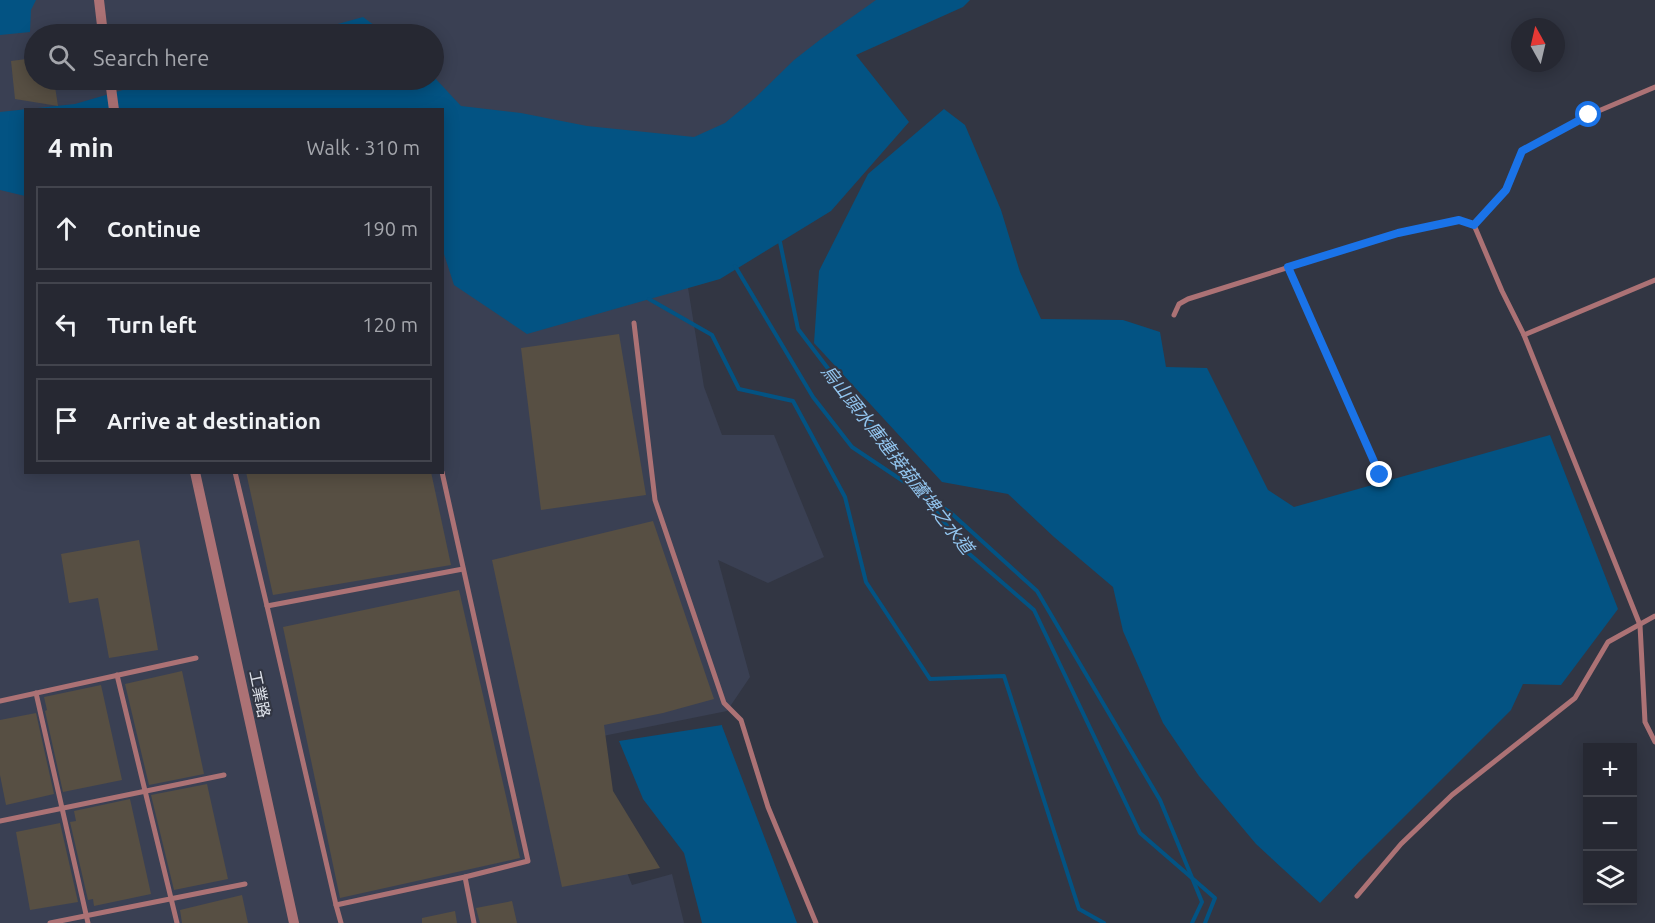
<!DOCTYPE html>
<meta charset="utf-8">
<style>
body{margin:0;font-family:Ubuntu,"Noto Sans TC",sans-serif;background:#2e303a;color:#f1f3f6}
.controls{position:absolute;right:18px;bottom:18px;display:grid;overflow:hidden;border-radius:0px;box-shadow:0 3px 15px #0003}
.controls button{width:54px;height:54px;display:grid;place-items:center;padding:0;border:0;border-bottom:2px solid #42444d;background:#262832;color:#f1f3f6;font:30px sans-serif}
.compass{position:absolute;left:1511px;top:18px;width:54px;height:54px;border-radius:50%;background:#262832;box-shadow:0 3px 15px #0003;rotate:352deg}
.stop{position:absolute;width:18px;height:18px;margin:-14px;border:4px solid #1a73e8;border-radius:50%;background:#fff}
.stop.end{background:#1a73e8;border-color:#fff;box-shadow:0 2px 6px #0008}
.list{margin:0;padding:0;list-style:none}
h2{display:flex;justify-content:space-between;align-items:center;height:78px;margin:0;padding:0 24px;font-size:26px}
h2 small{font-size:20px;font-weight:400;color:#a4a6ac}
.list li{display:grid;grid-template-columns:39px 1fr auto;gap:18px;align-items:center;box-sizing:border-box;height:84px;margin:0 12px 12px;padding:0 12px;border:2px solid #42444d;border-radius:0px}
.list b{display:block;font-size:22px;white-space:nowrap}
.list em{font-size:20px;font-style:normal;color:#a4a6ac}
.icon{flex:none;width:33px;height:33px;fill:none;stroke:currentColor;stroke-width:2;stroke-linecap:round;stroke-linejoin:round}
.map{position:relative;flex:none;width:1655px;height:923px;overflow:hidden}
.search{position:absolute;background:#262832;box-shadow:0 3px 15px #0003;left:24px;top:24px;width:420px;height:66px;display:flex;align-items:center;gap:15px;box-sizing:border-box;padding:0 21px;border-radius:33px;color:#a4a6ac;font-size:22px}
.panel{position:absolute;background:#262832;box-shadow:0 3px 15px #0003;left:24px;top:108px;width:420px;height:366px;border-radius:0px}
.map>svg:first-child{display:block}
.built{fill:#3a4053;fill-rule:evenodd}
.water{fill:#035383}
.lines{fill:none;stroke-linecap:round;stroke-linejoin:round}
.stream{stroke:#035383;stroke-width:4}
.building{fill:#574f43}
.service{stroke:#ac7275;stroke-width:5}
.minor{stroke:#ac7275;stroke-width:10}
.route{stroke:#1a73e8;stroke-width:8}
.labels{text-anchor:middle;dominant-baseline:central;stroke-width:4.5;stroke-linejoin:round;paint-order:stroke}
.street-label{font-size:16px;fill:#dfe3eb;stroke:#323643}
.water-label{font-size:18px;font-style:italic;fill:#93c6f0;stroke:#323643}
</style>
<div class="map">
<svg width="1655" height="923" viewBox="0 0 1655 923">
<rect width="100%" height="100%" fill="#323643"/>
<path class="built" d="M0 0H909L670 176 704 387 722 435H774L824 557 768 583 718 560 750 677 727 711 593 738 605 817 632 885 672 874 684 923H0ZM34 34H434V80H34ZM26 110H442V472H26Z"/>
<g class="water">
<path d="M0 0H36L31 10 30 32 0 35Z"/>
<path d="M876 0H970L963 7 856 55 909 122 831 211 720 279 527 334 454 285 443 251 442 110H26L25 196 0 190V112L75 104 157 80H434V77L461 106 521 113 587 126 694 137 725 123 755 98 794 60 821 39Z"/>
<path d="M363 17 386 34H302Z"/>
<path d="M944 109 965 125 1001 210 1020 272 1041 319 1123 320 1160 332 1166 367 1207 368 1268 490 1294 507 1550 435 1618 609 1561 685 1523 684 1511 710 1359 862 1320 903 1256 844 1199 776 1163 723 1123 631 1113 587 1054 537 1008 494 942 482 814 343 819 271 868 174Z"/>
<path d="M722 725V726L797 923H702L684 853 643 799 619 741Z"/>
</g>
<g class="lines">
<g class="stream">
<path d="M780 242 798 329 921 491"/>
<path d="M735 266 813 397 852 447 951 513 1037 591 1160 800 1202 902 1192 923"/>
<path d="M649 299 712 335 739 389 793 401 845 497 866 582 930 679 1004 676 1079 909 1104 923"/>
<path d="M925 497 966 551 1034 610 1140 833 1215 898 1205 923"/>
</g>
</g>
<g class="building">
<path d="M34 58V80H54L58 106 15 99 11 61Z"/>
<path d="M619 334 646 495 541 510 521 348Z"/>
<path d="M246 472H431L451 565 273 595Z"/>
<path d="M653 521 714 699 663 713 604 725 613 791 660 868 562 887 492 560Z"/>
<path d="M139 540 158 650 109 658 98 598 69 603 61 554Z"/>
<path d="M459 590 520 858 340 898 283 627Z"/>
<path d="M182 671 204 774 149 785 125 684Z"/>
<path d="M101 685 122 780 63 792 45 711 47 710 44 697Z"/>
<path d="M36 713 54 794 6 805 0 775V720Z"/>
<path d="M207 784 228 879 174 890 151 795Z"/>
<path d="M130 799 151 894 94 906 93 899 88 900 70 822 76 821 74 811Z"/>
<path d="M60 823 78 902 30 910 16 832Z"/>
<path d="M242 895 248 923H182L180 910Z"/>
<path d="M512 901 517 923H480L476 908Z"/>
<path d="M455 911 457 923H422V918Z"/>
</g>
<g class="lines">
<g class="service">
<path d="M1474 225 1502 291 1524 335 1640 625 1645 722 1655 742"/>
<path d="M1288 267 1380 475"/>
<path d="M1174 315 1179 304 1188 299 1398 233 1459 220 1474 225 1506 190 1522 151 1589 115 1655 87"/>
<path d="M634 323 655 500 724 703 741 720 768 807 816 923"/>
<path d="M1524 335 1655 280"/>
<path d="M235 472 267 606 336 905 341 923"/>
<path d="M267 606 463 569"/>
<path d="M117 675 177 923"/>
<path d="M36 693 88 923"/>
<path d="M0 701 196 658"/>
<path d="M0 821 224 775"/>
<path d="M465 877 474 923"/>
<path d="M1357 896 1401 844 1452 795 1575 698 1608 642 1655 616"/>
<path d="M336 905 465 877 528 861 442 472"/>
<path d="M50 923 245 884"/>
</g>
<g class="minor">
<path d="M99 0 103 34"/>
<path d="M110 80 114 110"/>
<path d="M195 472 294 923"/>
</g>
</g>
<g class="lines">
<path class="route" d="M1380 475 1288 267 1398 233 1459 220 1474 225 1506 190 1522 151 1589 115"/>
</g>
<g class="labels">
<g class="street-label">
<text transform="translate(260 694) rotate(78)">工業路</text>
</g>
<g class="water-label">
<text transform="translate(898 459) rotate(52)">烏山頭水庫連接葫蘆埤之水道</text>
</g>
</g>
</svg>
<div class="controls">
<button>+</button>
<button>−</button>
<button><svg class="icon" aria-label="layers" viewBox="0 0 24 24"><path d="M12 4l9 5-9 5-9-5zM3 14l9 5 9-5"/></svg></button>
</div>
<svg class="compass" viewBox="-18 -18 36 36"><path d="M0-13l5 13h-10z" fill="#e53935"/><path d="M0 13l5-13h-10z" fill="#a4a6ac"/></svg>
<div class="stop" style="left:1589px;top:115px"></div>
<div class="stop end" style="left:1380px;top:475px"></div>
<div class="search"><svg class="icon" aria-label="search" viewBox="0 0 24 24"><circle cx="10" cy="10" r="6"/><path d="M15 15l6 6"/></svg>Search here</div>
<section class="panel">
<h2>4 min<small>Walk · 310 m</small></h2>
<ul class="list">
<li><svg class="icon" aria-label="ahead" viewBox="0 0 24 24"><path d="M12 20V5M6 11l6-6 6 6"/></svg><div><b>Continue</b></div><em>190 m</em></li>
<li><svg class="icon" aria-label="left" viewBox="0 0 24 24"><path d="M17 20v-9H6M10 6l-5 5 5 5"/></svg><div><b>Turn left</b></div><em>120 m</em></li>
<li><svg class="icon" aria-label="arrive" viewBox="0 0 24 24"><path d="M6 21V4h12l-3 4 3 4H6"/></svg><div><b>Arrive at destination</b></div></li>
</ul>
</section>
</div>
